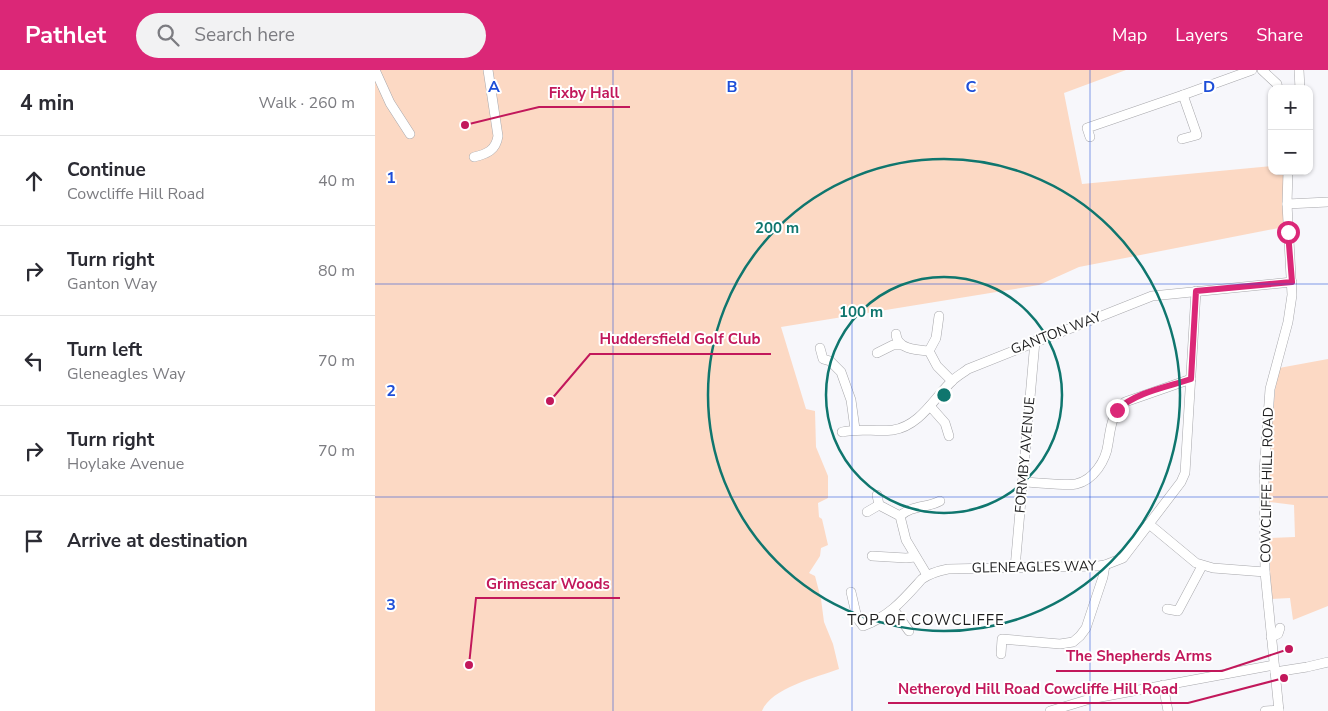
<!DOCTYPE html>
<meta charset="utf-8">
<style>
body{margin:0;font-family:"Nunito Sans",sans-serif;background:#f2f2f3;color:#2b2b33}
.controls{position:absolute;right:15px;top:15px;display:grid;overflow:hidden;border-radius:10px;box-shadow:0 1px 4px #0004}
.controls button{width:45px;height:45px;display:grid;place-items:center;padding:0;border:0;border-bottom:1px solid #e1e1e2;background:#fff;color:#2b2b33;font:25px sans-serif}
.stop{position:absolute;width:15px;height:15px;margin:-11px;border:4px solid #db2777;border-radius:50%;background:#fff}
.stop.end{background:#db2777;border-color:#fff;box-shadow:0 1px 5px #0008}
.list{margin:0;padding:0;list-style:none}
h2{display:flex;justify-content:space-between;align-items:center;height:65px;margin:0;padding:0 20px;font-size:21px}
h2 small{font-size:16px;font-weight:400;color:#7c7c81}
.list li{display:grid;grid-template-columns:32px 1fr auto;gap:15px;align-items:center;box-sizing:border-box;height:90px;padding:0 20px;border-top:1px solid #e1e1e2}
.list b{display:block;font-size:19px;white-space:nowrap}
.list p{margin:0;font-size:16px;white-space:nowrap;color:#7c7c81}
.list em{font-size:16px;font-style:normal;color:#7c7c81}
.icon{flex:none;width:28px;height:28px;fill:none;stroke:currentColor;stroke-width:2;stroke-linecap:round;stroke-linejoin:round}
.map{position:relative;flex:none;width:953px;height:641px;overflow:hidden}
header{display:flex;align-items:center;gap:30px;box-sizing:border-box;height:70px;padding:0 25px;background:#db2777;color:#fff}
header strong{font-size:24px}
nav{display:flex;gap:28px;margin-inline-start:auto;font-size:18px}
.search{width:350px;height:45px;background:#f2f2f3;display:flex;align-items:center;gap:12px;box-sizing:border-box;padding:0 18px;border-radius:28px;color:#7c7c81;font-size:19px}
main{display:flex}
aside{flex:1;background:#fff}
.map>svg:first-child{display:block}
.green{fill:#fcd9c4}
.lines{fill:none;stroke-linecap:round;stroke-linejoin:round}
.minor-casing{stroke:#a7a7ab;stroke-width:10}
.minor{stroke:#fff;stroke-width:9}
.route{stroke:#db2777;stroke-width:6}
.grid{fill:none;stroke:#1d4ed8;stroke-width:1;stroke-opacity:0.55}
.ring{fill:none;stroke:#0f766e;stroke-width:2.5}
.labels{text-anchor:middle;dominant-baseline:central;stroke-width:4;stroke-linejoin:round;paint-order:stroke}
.street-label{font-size:14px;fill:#1e1e1f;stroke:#fff}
.neighbourhood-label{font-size:15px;letter-spacing:1px;fill:#1e1e1f;stroke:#fff}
.grid-label{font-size:16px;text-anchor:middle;font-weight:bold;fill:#1d4ed8;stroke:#fff;stroke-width:4;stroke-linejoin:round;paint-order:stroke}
.centre{fill:#0f766e;stroke:#fff;stroke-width:2.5}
.ring-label{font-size:15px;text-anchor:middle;font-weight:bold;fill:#0f766e;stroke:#fff;stroke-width:4;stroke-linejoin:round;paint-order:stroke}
.leader{fill:none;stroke:#c2185b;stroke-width:2}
.callout-dot{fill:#c2185b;stroke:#fff;stroke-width:2}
.callout-label{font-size:15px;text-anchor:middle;font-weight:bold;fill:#c2185b;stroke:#fff;stroke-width:4;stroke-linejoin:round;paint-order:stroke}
</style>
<header>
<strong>Pathlet</strong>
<div class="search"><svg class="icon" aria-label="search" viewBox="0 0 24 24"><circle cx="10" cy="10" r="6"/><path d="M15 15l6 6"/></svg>Search here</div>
<nav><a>Map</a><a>Layers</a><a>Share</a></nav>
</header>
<main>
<aside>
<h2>4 min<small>Walk · 260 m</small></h2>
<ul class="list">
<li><svg class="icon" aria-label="ahead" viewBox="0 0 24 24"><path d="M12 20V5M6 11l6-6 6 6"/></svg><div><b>Continue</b><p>Cowcliffe Hill Road</p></div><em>40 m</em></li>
<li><svg class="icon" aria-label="right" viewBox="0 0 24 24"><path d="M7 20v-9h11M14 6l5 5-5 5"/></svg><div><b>Turn right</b><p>Ganton Way</p></div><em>80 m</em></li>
<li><svg class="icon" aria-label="left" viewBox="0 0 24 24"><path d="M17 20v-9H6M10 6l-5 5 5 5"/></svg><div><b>Turn left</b><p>Gleneagles Way</p></div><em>70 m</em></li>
<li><svg class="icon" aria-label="right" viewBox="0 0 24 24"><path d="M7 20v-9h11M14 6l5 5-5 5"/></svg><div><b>Turn right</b><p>Hoylake Avenue</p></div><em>70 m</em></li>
<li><svg class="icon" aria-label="arrive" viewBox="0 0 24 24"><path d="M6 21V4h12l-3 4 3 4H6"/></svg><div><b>Arrive at destination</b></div></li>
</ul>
</aside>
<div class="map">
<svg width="953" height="641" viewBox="0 0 953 641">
<rect width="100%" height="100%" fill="#f7f7fb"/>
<g class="green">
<path d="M0 0H751L689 23 707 114 897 96V101H909V157L704 197 664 215 406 257 431 339 440 341 441 377 453 406V428L443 433 444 447 447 449 453 475 446 478 445 486 434 503 440 506 446 529 449 552 458 574 464 599C442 607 396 618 387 641H0Z"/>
<path d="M953 289V536L918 550 915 528 896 529 894 468 920 467 919 435 894 432 895 377 901 309 904 298Z"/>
</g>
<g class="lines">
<defs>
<g id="minor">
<path d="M0 0 15 33 35 64"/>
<path d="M887 0 902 14 903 19"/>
<path d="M924 0 925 19"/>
<path d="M715 67 712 58 808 25 877 0"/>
<path d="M807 69 822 65 808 25"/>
<path d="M99 87C112 84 121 80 123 66L113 0"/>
<path d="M912 134 953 132"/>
<path d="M521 264C522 279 541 280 554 281L562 296 577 311"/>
<path d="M445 278 448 289 455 291 466 302 476 330 480 359"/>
<path d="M554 281 561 268 564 246"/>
<path d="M502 283 518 275H525"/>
<path d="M555 336 570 353 574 366"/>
<path d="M467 362C484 358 501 362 518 360 545 356 559 328 577 311 582 306 588 303 593 299L777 226 917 212"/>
<path d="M647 412C660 412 691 416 701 414 719 410 731 390 733 374 736 356 736 346 750 332L816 309"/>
<path d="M502 425 504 435 525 446 531 470 552 505"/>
<path d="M492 442 504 435"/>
<path d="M525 446C537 435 552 438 565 431"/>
<path d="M774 454 821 493 838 498 890 502"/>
<path d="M497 486 531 488 540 487"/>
<path d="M640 498 660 271"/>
<path d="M476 522 482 548 488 556C515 546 528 530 547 509 555 503 563 501 573 499L723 496 730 495 748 488 806 412 810 403 821 221"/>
<path d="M792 539 803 541 827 496"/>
<path d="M519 540 534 561"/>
<path d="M896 567 903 564 905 558"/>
<path d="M626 584 627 569 685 574 698 572 705 566 711 558 728 507 730 495"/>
<path d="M900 602 932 597 953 592"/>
<path d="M788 615 793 641"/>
<path d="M675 641 715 629 899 595"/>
<path d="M890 641 904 640"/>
<path d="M904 641 890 502 889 402 895 319 913 252 917 225 912 134 913 101"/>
</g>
</defs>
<use href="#minor" class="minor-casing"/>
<use href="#minor" class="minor"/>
</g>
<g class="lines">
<path class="route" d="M742 340C761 322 792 317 816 309L821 221 917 212 913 162"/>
</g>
<path class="grid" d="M238 0V641M477 0V641M715 0V641M0 214H953M0 427H953"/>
<g class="ring">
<circle cx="569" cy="325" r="118"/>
<circle cx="569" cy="325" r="236"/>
</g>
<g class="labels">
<g class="street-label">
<text transform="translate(681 263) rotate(-21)">GANTON WAY</text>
<text transform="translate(650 385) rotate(-85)">FORMBY AVENUE</text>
<text transform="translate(892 415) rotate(-89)">COWCLIFFE HILL ROAD</text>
<text transform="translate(659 497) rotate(-1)">GLENEAGLES WAY</text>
</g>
<g class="neighbourhood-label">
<text x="551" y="550">TOP OF COWCLIFFE</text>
</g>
</g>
<g class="grid-label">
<text x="119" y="22">A</text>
<text x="357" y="22">B</text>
<text x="596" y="22">C</text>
<text x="834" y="22">D</text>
<text x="16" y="113">1</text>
<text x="16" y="326">2</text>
<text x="16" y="540">3</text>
</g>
<circle cx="569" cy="325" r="8" class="centre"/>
<g class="ring-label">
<text x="402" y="163">200 m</text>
<text x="486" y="247">100 m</text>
</g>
<path class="leader" d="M90 55L164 37H255M175 331L215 284H396M94 595L101 528H245M914 579L847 601H681M909 608L813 633H513"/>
<g class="callout-dot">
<circle cx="90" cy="55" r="5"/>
<circle cx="175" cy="331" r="5"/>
<circle cx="94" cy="595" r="5"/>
<circle cx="914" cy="579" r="5"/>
<circle cx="909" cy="608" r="5"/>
</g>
<g class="callout-label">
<text x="209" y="28">Fixby Hall</text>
<text x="305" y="274">Huddersfield Golf Club</text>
<text x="173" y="519">Grimescar Woods</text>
<text x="764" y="591">The Shepherds Arms</text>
<text x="663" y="624">Netheroyd Hill Road Cowcliffe Hill Road</text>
</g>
</svg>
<div class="controls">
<button>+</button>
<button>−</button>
</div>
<div class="stop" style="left:913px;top:162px"></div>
<div class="stop end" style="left:742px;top:340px"></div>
</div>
</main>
